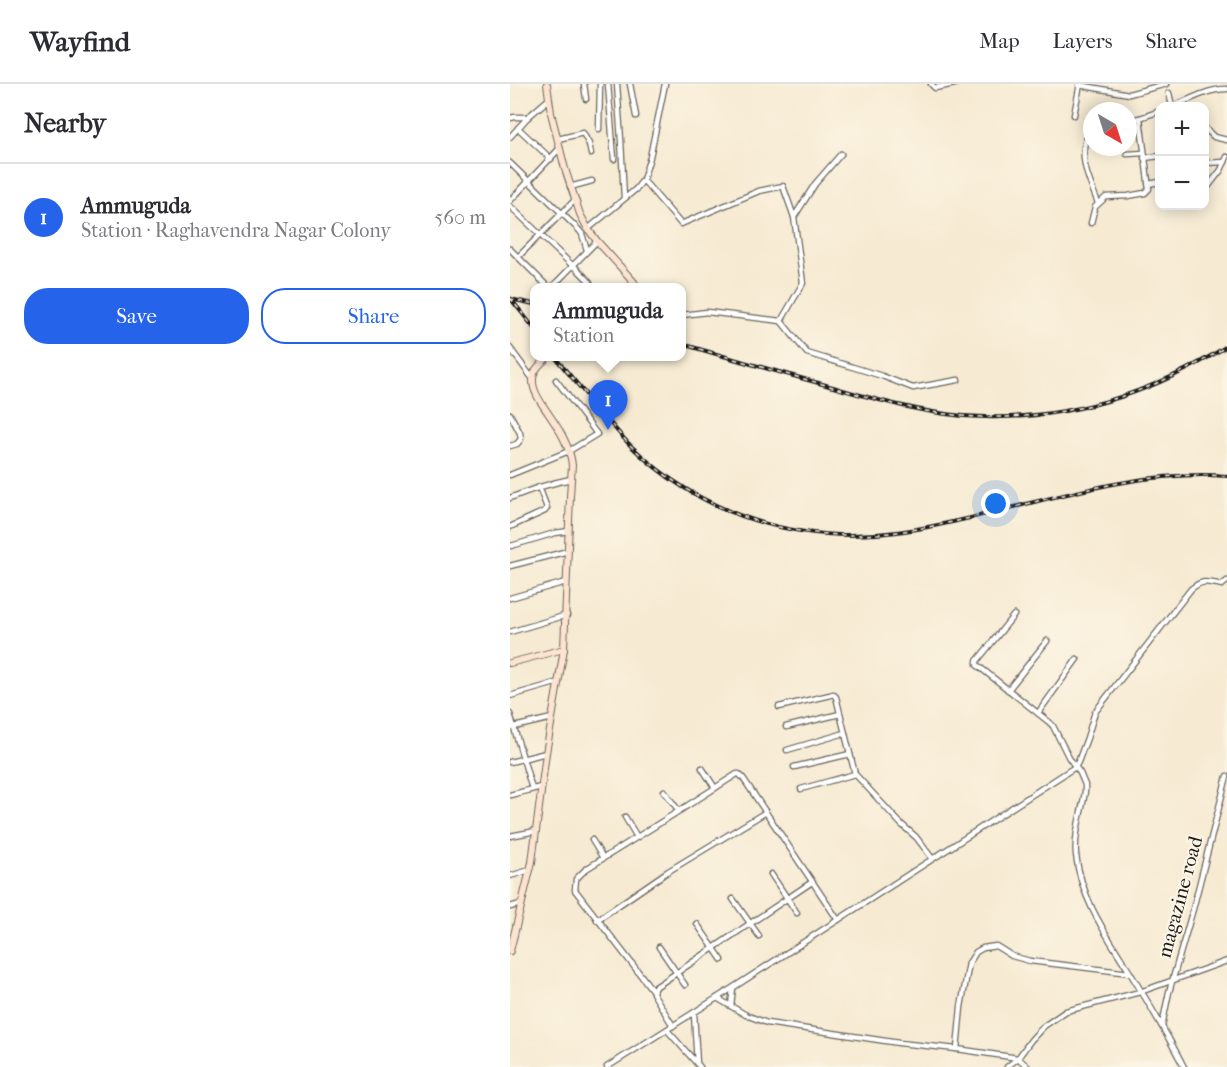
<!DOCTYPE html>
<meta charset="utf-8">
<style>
body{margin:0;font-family:"IM FELL French Canon",serif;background:#f2f2f3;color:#2b2b33}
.controls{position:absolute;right:18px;top:18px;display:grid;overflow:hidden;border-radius:12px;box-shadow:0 3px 15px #0003}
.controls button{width:54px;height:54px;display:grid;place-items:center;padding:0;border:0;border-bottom:2px solid #e1e1e2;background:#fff;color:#2b2b33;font:30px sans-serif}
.compass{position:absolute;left:573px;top:18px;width:54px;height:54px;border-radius:50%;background:#fff;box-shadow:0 3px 15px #0003;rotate:141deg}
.you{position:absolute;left:486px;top:420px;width:21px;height:21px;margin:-15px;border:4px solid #fff;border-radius:50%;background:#1a73e8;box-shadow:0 0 0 9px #1a73e833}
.badge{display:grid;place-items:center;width:39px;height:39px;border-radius:50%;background:#2563eb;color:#fff;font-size:20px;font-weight:700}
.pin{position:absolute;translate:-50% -50px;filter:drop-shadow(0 2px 3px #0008)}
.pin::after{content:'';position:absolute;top:32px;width:21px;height:18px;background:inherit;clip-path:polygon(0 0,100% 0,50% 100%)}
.popup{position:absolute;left:20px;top:199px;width:156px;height:78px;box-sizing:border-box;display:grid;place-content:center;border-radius:12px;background:#fff;filter:drop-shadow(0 2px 4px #0005);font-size:20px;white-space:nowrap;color:#7c7c81}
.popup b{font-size:22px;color:#2b2b33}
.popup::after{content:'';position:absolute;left:50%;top:100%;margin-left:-12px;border:12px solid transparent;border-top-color:#fff}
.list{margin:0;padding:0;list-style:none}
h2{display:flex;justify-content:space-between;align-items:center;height:78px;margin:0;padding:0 24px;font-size:26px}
h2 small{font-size:20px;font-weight:400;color:#7c7c81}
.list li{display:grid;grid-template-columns:39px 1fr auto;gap:18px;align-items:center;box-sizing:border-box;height:108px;padding:0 24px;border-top:2px solid #e1e1e2}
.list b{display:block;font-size:22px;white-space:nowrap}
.list p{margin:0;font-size:20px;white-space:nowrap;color:#7c7c81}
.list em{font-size:20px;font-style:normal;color:#7c7c81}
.actions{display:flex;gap:12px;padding:18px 24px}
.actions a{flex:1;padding:14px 0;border:2px solid #2563eb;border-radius:24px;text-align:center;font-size:21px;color:#2563eb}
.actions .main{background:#2563eb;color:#fff}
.map{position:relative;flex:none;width:717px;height:983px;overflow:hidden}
header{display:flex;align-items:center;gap:36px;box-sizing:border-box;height:84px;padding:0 30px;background:#fff;border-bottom:2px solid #e1e1e2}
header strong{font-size:28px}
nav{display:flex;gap:33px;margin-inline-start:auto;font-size:21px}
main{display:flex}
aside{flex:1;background:#fff}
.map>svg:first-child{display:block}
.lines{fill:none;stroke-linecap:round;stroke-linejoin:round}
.street-casing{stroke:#68645c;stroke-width:7}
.secondary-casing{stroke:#68645c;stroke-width:8}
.street{stroke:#fff;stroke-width:4.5}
.secondary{stroke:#fde4d1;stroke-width:6}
.rail-casing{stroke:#1c1c1c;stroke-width:4}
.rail{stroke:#fcf5e5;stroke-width:1.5;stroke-dasharray:4.5;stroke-linecap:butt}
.labels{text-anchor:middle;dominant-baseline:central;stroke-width:4.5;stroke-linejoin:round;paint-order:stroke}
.street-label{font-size:20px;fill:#1c1c1c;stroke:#fcf5e5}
</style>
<header>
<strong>Wayfind</strong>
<nav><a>Map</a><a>Layers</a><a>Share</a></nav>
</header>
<main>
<aside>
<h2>Nearby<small></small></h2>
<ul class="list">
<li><span class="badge">1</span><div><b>Ammuguda</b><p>Station · Raghavendra Nagar Colony</p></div><em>560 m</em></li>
</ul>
<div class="actions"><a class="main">Save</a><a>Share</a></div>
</aside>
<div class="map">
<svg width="717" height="983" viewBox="0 0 717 983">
<rect width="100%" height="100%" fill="#fcf5e5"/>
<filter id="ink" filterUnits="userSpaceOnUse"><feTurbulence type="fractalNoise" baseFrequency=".0167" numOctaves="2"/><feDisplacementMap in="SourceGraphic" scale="12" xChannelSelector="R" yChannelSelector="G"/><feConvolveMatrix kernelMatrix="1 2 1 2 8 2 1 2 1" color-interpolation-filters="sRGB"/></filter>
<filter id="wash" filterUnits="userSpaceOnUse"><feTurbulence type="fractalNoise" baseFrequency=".008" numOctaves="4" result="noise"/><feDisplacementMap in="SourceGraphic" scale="24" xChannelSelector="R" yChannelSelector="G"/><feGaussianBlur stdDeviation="1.35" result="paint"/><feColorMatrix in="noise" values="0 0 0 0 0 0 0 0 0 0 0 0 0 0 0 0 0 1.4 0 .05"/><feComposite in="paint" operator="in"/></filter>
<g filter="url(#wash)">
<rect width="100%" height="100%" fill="#f6ead2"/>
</g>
<g filter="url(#ink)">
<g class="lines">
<defs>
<g id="street">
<path d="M74 0 76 15"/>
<path d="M98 0 104 75"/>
<path d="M107 0 111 56 114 114"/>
<path d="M120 0 126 32"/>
<path d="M421 0 425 4 445 0"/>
<path d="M569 1 619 10 656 0"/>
<path d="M659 9 662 22"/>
<path d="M662 22C679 17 698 4 717 5"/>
<path d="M564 31 570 0"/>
<path d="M0 34 5 33H18"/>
<path d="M618 36 630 34 650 27"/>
<path d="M694 43 704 53 717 56"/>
<path d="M8 44 41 75"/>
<path d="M89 45 90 0"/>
<path d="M582 50 578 51C576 55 574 60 574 65 572 83 582 103 588 119"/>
<path d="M0 53 18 33 39 15"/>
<path d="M48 55 73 49 79 60 81 70"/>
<path d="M617 70 634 69"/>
<path d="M634 74 650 72"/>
<path d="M0 79 69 146 72 150 77 166"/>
<path d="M694 79 715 78"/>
<path d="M133 96 171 140 249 107 273 102 284 133"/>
<path d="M638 100 650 98"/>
<path d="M60 103 82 97"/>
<path d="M694 108 711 86 717 73"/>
<path d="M0 117 50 64"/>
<path d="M0 122 62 181"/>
<path d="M581 139 585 123 596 113 618 112 635 109 639 105 630 34"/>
<path d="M78 145 126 105 133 96 140 73 155 0"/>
<path d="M0 165 39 204"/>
<path d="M8 173 65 116"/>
<path d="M63 181 80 198 79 204"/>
<path d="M41 204 87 157"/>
<path d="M172 231 197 228 271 237 297 269 372 292 403 304 448 296"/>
<path d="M271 237 293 199 284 133 305 100 331 70"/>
<path d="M0 264 22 294"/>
<path d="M0 330 10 349 11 355 7 360 0 362"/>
<path d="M0 391 59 367 87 350 46 296"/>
<path d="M0 414C20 406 40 399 61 395"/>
<path d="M0 443 35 427 37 424 29 403"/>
<path d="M1 462 45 449 59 447"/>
<path d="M0 482 58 467"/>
<path d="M0 514 56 498"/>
<path d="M504 531 467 577V581L539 638 543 642 559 674 570 689 575 701V707C572 729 564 749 566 771 571 815 596 850 619 887 638 918 657 950 674 983"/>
<path d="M0 548 57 531"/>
<path d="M498 606 537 557"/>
<path d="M0 612 49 598"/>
<path d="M269 623 320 611 323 610 326 613 345 690 391 740 406 753 422 774"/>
<path d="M528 629 567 575"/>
<path d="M0 630 22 705"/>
<path d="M276 643 330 630"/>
<path d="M0 644 42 634"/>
<path d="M277 666 335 649"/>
<path d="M0 678 36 669"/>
<path d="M284 683 340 670"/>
<path d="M192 684 205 704"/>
<path d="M291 705 345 690"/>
<path d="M154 707 169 727"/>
<path d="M0 711 31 703"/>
<path d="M115 733 127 753"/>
<path d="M0 752 26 747"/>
<path d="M82 756 93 774"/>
<path d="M261 790 287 829"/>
<path d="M0 792 20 786"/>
<path d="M223 815 249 852"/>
<path d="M0 823 11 820"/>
<path d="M87 836 157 788 256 728"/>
<path d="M187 840 212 876"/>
<path d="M149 863 175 901"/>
<path d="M143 907 65 806 66 795 76 785 169 727 227 690H229L233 694 328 836"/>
<path d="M207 914 236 931 257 939 389 959 447 965 508 974 518 983"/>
<path d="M221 922 223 904"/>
<path d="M184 929 187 980"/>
<path d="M163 942 143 909 144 904 302 798"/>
<path d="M652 942 659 908 683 825 717 692"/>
<path d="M157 946 190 983"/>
<path d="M447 965 451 923 459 879 466 868 473 864 486 862 502 872 520 877 620 889"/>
<path d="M97 983 207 914 565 683 568 678 577 654 585 628 681 505C693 495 698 498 712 501L717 497"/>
<path d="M497 983 508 974 521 956 534 942 556 927 630 908 717 877"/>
</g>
<g id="secondary">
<path d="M37 0 41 29 55 85 70 130 78 145 87 157 124 198 127 204"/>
<path d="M0 579 54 565"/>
<path d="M0 867 22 778 36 669 54 565 60 412 62 381C60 362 49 345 38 329 32 320 22 307 23 295 23 285 33 278 39 272"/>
</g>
</defs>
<use href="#street" class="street-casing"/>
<use href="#secondary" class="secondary-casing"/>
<use href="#street" class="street"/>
<use href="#secondary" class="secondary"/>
<defs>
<g id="rail">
<path d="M0 214 24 244"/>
<path d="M0 215 24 220"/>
<path d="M172 260C220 274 268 288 316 301 361 314 406 328 453 332 548 339 637 313 717 262"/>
<path d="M44 272C59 290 73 307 88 325 99 337 109 350 121 362 193 432 288 461 387 448 432 442 476 430 520 419 585 403 650 387 717 392"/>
</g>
</defs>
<use href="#rail" class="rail-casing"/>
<use href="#rail" class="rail"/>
</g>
</g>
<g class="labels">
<g class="street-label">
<text transform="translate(670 813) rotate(-75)">magazine road</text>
</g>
</g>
</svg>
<div class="controls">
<button>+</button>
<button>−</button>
</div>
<svg class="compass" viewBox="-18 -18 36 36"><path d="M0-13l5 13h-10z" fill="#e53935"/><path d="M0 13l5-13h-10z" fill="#7c7c81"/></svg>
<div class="you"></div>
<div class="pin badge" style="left:98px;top:346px">1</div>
<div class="popup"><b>Ammuguda</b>Station</div>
</div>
</main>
